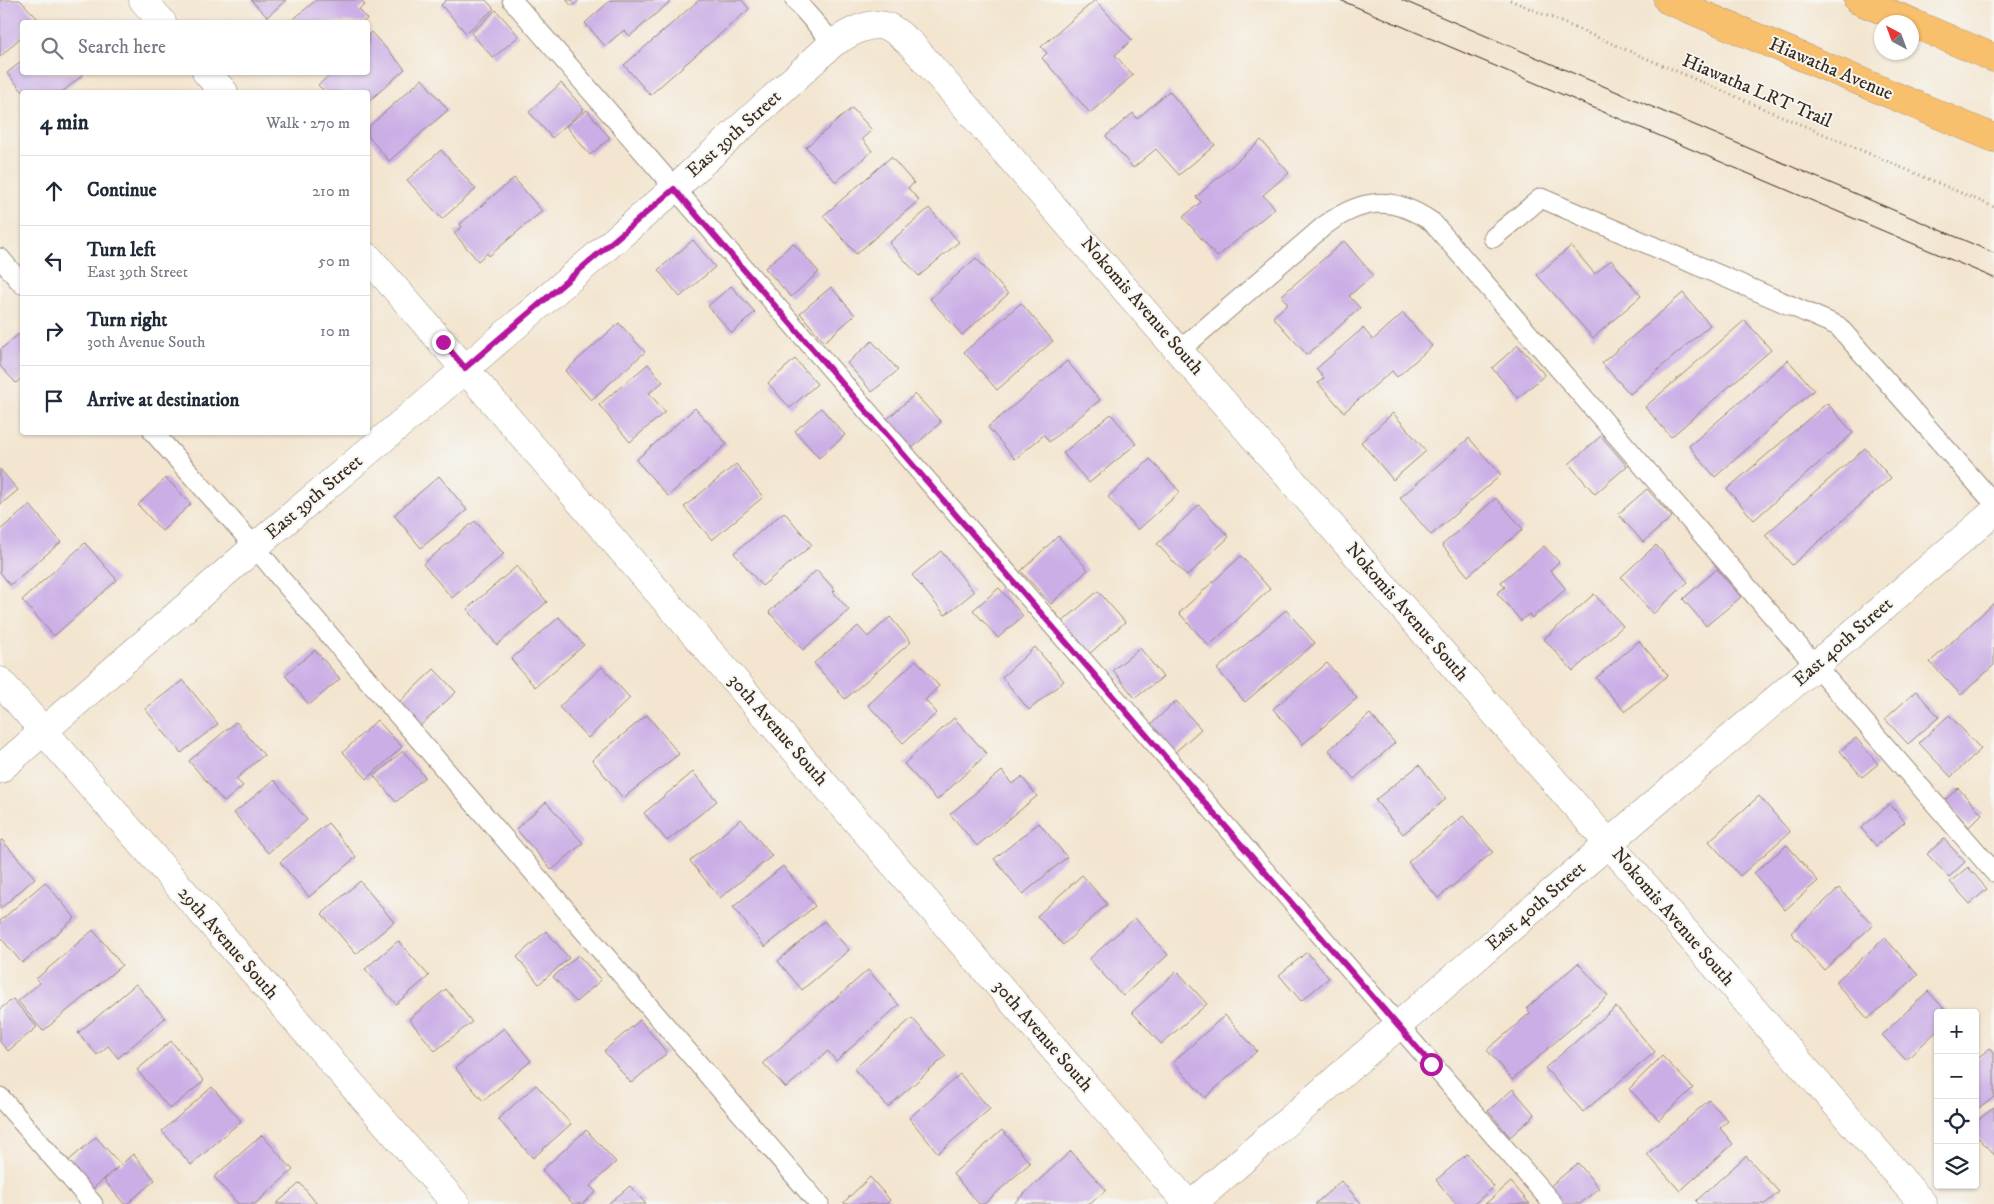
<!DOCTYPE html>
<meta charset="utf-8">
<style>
body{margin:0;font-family:"IM FELL DW Pica",serif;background:#f2f2f3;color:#1f2937}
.controls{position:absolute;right:15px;bottom:15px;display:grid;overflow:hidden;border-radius:5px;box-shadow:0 1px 4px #0004}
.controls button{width:45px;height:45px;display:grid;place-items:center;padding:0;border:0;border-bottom:1px solid #e0e1e3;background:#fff;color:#1f2937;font:25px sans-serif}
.compass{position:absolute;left:1874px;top:15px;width:45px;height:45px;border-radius:50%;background:#fff;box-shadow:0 1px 4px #0004;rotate:319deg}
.stop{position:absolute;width:15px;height:15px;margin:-11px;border:4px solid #b5179e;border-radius:50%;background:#fff}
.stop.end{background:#b5179e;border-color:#fff;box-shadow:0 1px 5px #0008}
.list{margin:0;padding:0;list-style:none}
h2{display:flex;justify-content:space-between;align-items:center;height:65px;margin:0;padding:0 20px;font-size:21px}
h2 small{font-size:16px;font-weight:400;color:#747a83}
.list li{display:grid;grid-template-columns:32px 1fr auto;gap:15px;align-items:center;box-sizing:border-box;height:70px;padding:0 20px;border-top:1px solid #e0e1e3}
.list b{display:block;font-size:19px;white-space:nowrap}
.list p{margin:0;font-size:16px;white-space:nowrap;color:#747a83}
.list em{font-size:16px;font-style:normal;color:#747a83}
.icon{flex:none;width:28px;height:28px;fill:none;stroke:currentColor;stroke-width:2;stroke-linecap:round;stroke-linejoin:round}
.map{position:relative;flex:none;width:1994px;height:1204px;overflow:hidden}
.search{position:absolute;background:#fff;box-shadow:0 1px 4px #0004;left:20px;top:20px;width:350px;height:55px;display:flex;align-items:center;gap:12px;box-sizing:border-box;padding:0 18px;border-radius:5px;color:#747a83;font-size:19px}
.panel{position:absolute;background:#fff;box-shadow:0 1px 4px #0004;left:20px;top:90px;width:350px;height:345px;border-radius:5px}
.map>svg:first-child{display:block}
.building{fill:#cbaee6}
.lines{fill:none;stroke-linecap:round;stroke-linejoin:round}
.service-casing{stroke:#978876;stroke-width:21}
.minor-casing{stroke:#978876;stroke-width:29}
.trunk-casing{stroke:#978876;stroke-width:29}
.path{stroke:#978876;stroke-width:3;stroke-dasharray:1 4;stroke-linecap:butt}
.service{stroke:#fff;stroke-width:19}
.minor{stroke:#fff;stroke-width:28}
.trunk{stroke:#f8bf6c;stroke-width:28}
.tram{stroke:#3b2a1e;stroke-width:1}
.route{stroke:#b5179e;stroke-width:6}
.labels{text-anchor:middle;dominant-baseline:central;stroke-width:4;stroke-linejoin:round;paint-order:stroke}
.street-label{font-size:19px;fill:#3b2a1e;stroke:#f6f6f2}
</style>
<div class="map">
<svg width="1994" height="1204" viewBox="0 0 1994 1204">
<rect width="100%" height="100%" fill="#f6f6f2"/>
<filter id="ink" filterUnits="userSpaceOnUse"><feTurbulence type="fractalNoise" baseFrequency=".02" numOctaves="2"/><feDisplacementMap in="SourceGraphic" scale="10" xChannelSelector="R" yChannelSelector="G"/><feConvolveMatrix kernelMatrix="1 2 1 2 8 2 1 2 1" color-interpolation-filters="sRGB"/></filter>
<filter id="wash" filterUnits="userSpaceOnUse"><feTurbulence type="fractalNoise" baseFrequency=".0096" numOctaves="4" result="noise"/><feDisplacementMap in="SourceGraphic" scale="20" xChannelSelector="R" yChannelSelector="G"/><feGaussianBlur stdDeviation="1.12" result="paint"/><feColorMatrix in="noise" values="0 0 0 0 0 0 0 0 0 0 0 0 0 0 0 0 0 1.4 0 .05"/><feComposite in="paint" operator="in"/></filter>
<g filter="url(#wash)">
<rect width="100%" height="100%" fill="#f3e5cf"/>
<g id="blocks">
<g class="building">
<path d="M0 0H20L39 20 37 22H22V36L0 57Z"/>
<path d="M251 0H286L267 17Z"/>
<path d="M316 0H361L365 5 359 9 367 19 363 22H290Z"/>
<path d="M446 0H486L494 9 466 33 441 5Z"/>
<path d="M566 0H579L572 6Z"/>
<path d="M611 0H672L630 36 624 30 605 46 585 23Z"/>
<path d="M699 0H742L749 9 650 95 624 65Z"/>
<path d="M1095 0 1132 40 1115 55 1133 75 1090 113 1042 58 1047 53 1041 47Z"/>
<path d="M496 10 519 36 493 58 471 33Z"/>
<path d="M371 32 405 69 368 102V92H325L318 85 330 75 328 72H368V35Z"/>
<path d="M22 61V72L84 74 62 92H23L7 73Z"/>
<path d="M422 79 448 110 389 161 368 136V127Z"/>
<path d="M561 83 584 109 552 138 529 112Z"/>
<path d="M1169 91 1215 145 1179 175 1156 149 1133 168 1106 136 1133 113 1137 119Z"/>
<path d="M852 108 872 130 862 139 872 151 836 182 806 147Z"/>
<path d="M587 110 610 138 590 155 566 126Z"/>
<path d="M1261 140 1289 173 1263 195 1275 208 1217 257 1183 217 1201 202 1196 197Z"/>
<path d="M441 150 476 189 442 219 407 180Z"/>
<path d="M891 157 914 183 908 188 919 200 856 254 823 216Z"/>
<path d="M514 178 542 211 489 256 487 253 478 261 454 233 462 227 460 224Z"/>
<path d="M929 208 959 242 919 276 889 243Z"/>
<path d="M693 240 715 267 680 297 658 270Z"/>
<path d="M1344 241 1373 275 1349 296 1360 308 1307 355 1273 317 1288 304 1281 296Z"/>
<path d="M793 243 819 272 791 297 765 268Z"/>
<path d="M1571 246 1595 274 1611 260 1641 296 1593 338 1537 275Z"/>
<path d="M976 258 1008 294 962 335 930 299Z"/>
<path d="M731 286 755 312 732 333 708 306Z"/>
<path d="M831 287 855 315 824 342 800 313Z"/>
<path d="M1683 293 1710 325 1630 394 1602 363Z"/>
<path d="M1021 303 1053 341 997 390 964 352Z"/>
<path d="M1403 313 1432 346 1397 377 1392 371 1344 412 1318 383 1324 378 1316 369 1363 328 1373 340Z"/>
<path d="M1745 320 1771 350 1671 437 1645 407Z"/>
<path d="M619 323 645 352 591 400 565 371Z"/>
<path d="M19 334 22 338V377L16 383 0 366V350Z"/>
<path d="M872 341 898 370 872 392 847 363Z"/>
<path d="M1518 345 1545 375 1518 398 1492 368Z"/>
<path d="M795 359 817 384 790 408 768 383Z"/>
<path d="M1788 360 1814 390 1715 477 1689 446Z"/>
<path d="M1067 361 1100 400 1049 442 1044 435 1015 459 988 427Z"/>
<path d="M648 364 663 382 649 393 665 412 630 442 599 405Z"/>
<path d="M915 394 941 422 910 450 884 422Z"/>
<path d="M1827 403 1853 433 1754 520 1727 489Z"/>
<path d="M695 408 727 444 668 496 636 460Z"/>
<path d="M821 408 845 435 819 458 795 431Z"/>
<path d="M1393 413 1426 451 1393 480 1361 442Z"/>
<path d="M1111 414 1136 444 1089 483 1063 453Z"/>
<path d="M1601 436 1627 466 1595 494 1569 464Z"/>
<path d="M1469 438 1501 475 1431 535 1400 498Z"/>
<path d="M1865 448 1891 478 1792 565 1765 535Z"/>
<path d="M1150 459 1180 492 1138 530 1108 497Z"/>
<path d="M736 464 763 497 712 540 684 507Z"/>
<path d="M0 469 18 490 0 505Z"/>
<path d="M439 476 467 510 421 548 394 515Z"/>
<path d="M166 478 191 504 162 531 138 505Z"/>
<path d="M1647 489 1672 517 1643 542 1618 514Z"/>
<path d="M1496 498 1523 529 1468 576 1442 545Z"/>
<path d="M30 505 61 542 10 585 0 572V530Z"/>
<path d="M1199 505 1229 537 1187 576 1157 544Z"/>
<path d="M784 512 812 545 762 586 734 553Z"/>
<path d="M475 521 504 554 452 598 423 564Z"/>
<path d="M1058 536 1088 570 1051 604 1021 571Z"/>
<path d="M85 543 117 580 54 636 22 600Z"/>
<path d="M1656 545 1688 582 1653 614 1621 577Z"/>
<path d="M1544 546 1559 562 1550 570 1566 589 1532 618 1529 614 1521 621 1497 593 1505 587 1501 582Z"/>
<path d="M941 551 974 592 945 615 912 575Z"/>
<path d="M1241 556 1270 589 1209 646 1179 613Z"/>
<path d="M517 566 547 602 497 645 467 609Z"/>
<path d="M1717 569 1741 597 1706 626 1683 599Z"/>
<path d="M817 570 835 590 833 592 849 610 803 650 769 612Z"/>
<path d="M999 588 1023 616 998 638 973 610Z"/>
<path d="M1098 591 1125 622 1088 655 1060 624Z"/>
<path d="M1594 594 1623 626 1573 671 1544 639Z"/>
<path d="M1994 603V665L1961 695 1930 662Z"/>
<path d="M1286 610 1315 643 1245 702 1217 669Z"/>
<path d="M559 617 584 645 535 687 511 659Z"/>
<path d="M890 617 911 642 845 699 814 663 858 626 868 637Z"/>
<path d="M1639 641 1668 675 1625 712 1596 678Z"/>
<path d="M1035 647 1064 681 1029 710 1002 677Z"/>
<path d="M1140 648 1163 677 1135 698 1113 670Z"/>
<path d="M315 650 340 679 309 705 285 675Z"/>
<path d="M916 660 939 686 925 700 937 713 903 743 868 705Z"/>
<path d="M1327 663 1357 698 1303 744 1273 709Z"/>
<path d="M602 667 630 698 588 738 559 707Z"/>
<path d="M434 669 456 692 420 726 398 703Z"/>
<path d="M183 680 218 724 181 753 145 709Z"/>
<path d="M1916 691 1939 717 1908 744 1885 719Z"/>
<path d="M1176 701 1201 729 1173 754 1148 727Z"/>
<path d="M1370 714 1395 743 1354 779 1329 750Z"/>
<path d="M647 715 679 754 623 798 592 760Z"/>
<path d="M1949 715 1981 749 1951 777 1919 743Z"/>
<path d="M954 718 987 754 937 800 904 764Z"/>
<path d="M377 720 402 747 367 779 343 752Z"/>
<path d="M236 722 264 755 236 779 243 786 224 802 189 761Z"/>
<path d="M1856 738 1878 764 1862 777 1840 751Z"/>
<path d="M403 751 425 777 396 802 374 776Z"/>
<path d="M1419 765 1446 799 1403 834 1375 800Z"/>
<path d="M1002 771 1012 784 1022 777 1037 796 977 846 950 814Z"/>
<path d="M693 772 717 801 667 841 644 813Z"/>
<path d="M274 780 307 820 268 853 234 813Z"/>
<path d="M1958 788 1982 814 1969 827 1945 800Z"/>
<path d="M1759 796 1790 832 1740 876 1709 841Z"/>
<path d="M546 802 583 843 552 870 516 829Z"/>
<path d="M1890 804 1905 822 1876 846 1861 828Z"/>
<path d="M1463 816 1493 852 1438 898 1408 862Z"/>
<path d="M741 819 772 856 720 898 690 861Z"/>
<path d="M328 823 356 857 309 897 280 862Z"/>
<path d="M1039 823 1067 857 1023 894 994 859Z"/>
<path d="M1944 839 1965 862 1949 877 1927 854Z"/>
<path d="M2 840 35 878 0 909V841Z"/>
<path d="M1787 845 1818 881 1785 910 1754 873Z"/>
<path d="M783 866 815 906 765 947 733 907Z"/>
<path d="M1968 867 1987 889 1970 904 1950 882Z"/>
<path d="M1082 875 1107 904 1063 945 1037 916Z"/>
<path d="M360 881 394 922 356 954 322 914Z"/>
<path d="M45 882 75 918 22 963 0 937V921Z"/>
<path d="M1839 888 1873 925 1824 970 1791 933Z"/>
<path d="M1135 918 1168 955 1123 996 1089 959Z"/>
<path d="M824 921 849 950 802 990 778 961Z"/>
<path d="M93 930 122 965 43 1031 18 1001 40 983 36 979Z"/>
<path d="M546 931 569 958 539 984 517 957Z"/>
<path d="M1885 938 1918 975 1868 1019 1835 982Z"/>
<path d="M398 941 429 976 396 1004 365 969Z"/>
<path d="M1307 952 1329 978 1301 1001 1279 975Z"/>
<path d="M578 955 601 980 576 1002 553 977Z"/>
<path d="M1578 963 1608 996 1512 1080 1487 1050 1530 1013 1527 1008Z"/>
<path d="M868 970 899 1005 836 1061 828 1051 786 1088 763 1063Z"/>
<path d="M1177 971 1207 1004 1161 1044 1132 1012Z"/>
<path d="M136 984 165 1018 118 1058 108 1046 97 1055 78 1033Z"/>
<path d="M446 989 472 1022 435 1051 409 1019Z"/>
<path d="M1928 991 1948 1013H1938V1030L1906 1060 1882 1035Z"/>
<path d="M13 999 37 1027 8 1051 0 1042V1009Z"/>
<path d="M1616 1007 1655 1052 1583 1112 1545 1068Z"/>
<path d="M1225 1015 1257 1051 1205 1098 1173 1062Z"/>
<path d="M912 1018 946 1056 888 1107 854 1069Z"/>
<path d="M640 1020 667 1053 631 1083 604 1051Z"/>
<path d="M504 1028 531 1061 483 1101 455 1068Z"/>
<path d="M171 1041 204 1081 170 1109 137 1070Z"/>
<path d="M1990 1048 1994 1053V1097L1975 1112V1060Z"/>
<path d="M1662 1056 1693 1088 1659 1120 1629 1089Z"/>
<path d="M960 1074 990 1109 938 1153 909 1118Z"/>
<path d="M536 1085 571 1124 533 1158 498 1119Z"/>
<path d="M212 1087 241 1121 191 1165 162 1131Z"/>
<path d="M1513 1089 1535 1115 1510 1137 1488 1111Z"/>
<path d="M1709 1100 1728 1121 1720 1128 1733 1144 1680 1191 1647 1154Z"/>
<path d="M1994 1107V1155L1975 1134V1123Z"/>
<path d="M586 1130 616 1162 590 1186 596 1192 582 1204H573L542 1170Z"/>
<path d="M1002 1130 1030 1163 984 1204H979L953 1174Z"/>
<path d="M262 1135 293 1170 255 1204H238L214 1177Z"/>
<path d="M96 1137 121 1165 133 1154 155 1180 127 1204H124L104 1180 118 1167 90 1191 66 1163Z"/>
<path d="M1071 1151 1106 1190 1090 1204H1013Z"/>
<path d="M1467 1154 1494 1187 1474 1204H1456L1436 1180Z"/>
<path d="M1746 1156 1779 1192 1765 1204H1699L1696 1201Z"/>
<path d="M1578 1163 1599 1188 1580 1204H1563L1549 1187Z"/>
<path d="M870 1177 890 1200 886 1204H845L844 1202Z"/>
<path d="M1341 1181 1362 1204H1315Z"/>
<path d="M1511 1182 1530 1204H1485Z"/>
<path d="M300 1183 317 1204H276Z"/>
<path d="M630 1186 646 1204H608Z"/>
</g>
</g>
</g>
<g filter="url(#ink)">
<use href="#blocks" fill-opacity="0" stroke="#978876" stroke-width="1"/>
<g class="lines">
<defs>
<g id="service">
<path d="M512 0 1553 1204"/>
<path d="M795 0 833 43"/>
<path d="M1493 238 1541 198 1838 326 1994 503"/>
<path d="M0 258 22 284"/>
<path d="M1180 350 1324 226C1362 198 1392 195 1432 222L1994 872"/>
<path d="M153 432C196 481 241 528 281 579L819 1204"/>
<path d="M0 1097 93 1204"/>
</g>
<g id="minor">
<path d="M143 0 162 22"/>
<path d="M206 72 224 92"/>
<path d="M368 257 1188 1204"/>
<path d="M0 681 456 1204"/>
<path d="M0 769 256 546 436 394 674 189 833 43C848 34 867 21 886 26 895 29 905 39 912 45L1923 1204"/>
<path d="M1192 1204 1632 823 1994 512"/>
</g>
<g id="trunk">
<path d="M1668 0 1994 138"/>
<path d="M1858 0 1911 22"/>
<path d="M1912 23 1994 58"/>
</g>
</defs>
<use href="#service" class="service-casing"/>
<use href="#minor" class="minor-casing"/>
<use href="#trunk" class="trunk-casing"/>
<path class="path" d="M1510 0 1994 207"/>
<use href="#service" class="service"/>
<use href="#minor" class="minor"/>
<use href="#trunk" class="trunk"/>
<g class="tram">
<path d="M1340 0 1994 278"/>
<path d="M1402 0 1994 253"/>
</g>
</g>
</g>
<g class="lines" filter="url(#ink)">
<path class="route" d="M443 342 465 368 674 189 1431 1064"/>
</g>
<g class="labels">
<g class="street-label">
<text transform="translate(1831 69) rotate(23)">Hiawatha Avenue</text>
<text transform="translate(1757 91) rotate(23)">Hiawatha LRT Trail</text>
<text transform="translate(734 134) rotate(-42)">East 39th Street</text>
<text transform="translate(1142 306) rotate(49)">Nokomis Avenue South</text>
<text transform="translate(314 497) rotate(-40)">East 39th Street</text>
<text transform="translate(1407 612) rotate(49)">Nokomis Avenue South</text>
<text transform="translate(1843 642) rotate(-41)">East 40th Street</text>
<text transform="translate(778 730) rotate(49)">30th Avenue South</text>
<text transform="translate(1536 906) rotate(-41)">East 40th Street</text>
<text transform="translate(1673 917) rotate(49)">Nokomis Avenue South</text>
<text transform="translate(228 943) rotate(49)">29th Avenue South</text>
<text transform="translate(1043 1036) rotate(49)">30th Avenue South</text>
</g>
</g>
</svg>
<div class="controls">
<button>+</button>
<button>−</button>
<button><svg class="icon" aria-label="locate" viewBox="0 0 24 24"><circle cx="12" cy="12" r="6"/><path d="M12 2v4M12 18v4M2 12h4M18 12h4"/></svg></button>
<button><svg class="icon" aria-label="layers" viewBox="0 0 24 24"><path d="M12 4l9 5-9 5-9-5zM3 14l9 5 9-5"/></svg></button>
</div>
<svg class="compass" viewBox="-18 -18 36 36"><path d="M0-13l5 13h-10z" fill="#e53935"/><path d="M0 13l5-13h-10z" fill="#747a83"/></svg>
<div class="stop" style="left:1431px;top:1064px"></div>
<div class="stop end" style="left:443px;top:342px"></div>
<div class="search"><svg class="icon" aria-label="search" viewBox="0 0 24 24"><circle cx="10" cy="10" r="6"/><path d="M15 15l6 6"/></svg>Search here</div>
<section class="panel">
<h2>4 min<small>Walk · 270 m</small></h2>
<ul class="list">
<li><svg class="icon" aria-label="ahead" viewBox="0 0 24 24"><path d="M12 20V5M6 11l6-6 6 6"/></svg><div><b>Continue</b></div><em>210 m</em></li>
<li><svg class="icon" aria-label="left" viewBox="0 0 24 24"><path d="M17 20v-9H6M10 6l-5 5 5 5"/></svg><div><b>Turn left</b><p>East 39th Street</p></div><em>50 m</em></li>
<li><svg class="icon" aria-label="right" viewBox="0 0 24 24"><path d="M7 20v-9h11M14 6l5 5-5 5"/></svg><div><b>Turn right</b><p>30th Avenue South</p></div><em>10 m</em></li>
<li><svg class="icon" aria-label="arrive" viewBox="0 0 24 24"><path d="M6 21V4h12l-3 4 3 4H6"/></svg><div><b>Arrive at destination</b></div></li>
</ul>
</section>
</div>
